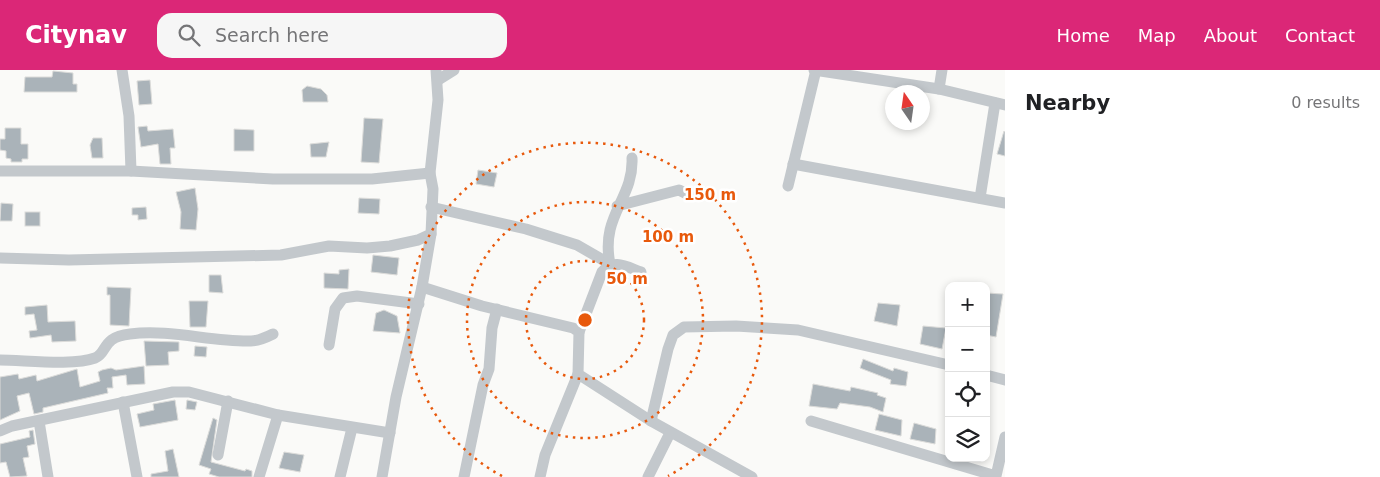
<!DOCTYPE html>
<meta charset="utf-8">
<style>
body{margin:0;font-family:"DejaVu Sans",sans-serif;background:#f6f6f6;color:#202124}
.controls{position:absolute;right:15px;bottom:15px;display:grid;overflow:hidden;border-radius:10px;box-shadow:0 2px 8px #0003}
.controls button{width:45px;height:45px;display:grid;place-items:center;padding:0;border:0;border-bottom:1px solid #e0e0e0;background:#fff;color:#202124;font:25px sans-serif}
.compass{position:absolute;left:885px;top:15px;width:45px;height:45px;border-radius:50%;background:#fff;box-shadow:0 2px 8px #0003;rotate:347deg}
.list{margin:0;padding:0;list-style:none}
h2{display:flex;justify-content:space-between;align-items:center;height:65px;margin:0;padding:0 20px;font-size:21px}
h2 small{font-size:16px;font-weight:400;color:#757577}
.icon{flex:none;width:28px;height:28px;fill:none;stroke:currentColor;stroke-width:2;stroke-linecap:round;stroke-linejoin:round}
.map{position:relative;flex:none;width:1005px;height:407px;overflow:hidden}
header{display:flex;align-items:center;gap:30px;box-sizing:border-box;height:70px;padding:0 25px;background:#db2777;color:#fff}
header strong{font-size:24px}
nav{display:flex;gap:28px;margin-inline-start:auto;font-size:18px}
.search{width:350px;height:45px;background:#f6f6f6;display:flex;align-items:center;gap:12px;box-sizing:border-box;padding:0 18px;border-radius:15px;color:#757577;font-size:19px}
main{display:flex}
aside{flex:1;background:#fff}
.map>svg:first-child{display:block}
.building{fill:#aab3b9;stroke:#dcdcda}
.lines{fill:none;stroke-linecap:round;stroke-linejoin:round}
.minor{stroke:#c3c8cc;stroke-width:11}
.ring{fill:none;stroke:#e8590c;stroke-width:2.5;stroke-dasharray:2.5 5}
.centre{fill:#e8590c;stroke:#fff;stroke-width:2.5}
.ring-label{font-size:15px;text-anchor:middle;font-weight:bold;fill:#e8590c;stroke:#fff;stroke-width:5;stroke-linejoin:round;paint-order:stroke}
</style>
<header>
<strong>Citynav</strong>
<div class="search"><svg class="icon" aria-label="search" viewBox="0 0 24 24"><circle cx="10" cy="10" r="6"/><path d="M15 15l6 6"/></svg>Search here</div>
<nav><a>Home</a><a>Map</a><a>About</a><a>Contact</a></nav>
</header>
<main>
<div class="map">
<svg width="1005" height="407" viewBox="0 0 1005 407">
<rect width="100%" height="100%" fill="#fafaf8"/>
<g class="building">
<path d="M53 1 73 3V14H77V22H24L25 7H52Z"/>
<path d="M150 10 152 34 139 35 137 11Z"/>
<path d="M307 16 321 19 327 25 328 32H303L302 20Z"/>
<path d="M364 48 383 49 379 93 361 92Z"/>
<path d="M147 56 148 61 173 59 175 78H170L171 94H160L158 74 141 77 138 57Z"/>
<path d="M5 58H21V74H28V89H22V92H11V89L6 88V81L0 80V69H5Z"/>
<path d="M234 59 254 60V81H234Z"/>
<path d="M1004 61 1005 62V86L997 84Z"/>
<path d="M93 68H102L103 88H92L90 75Z"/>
<path d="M329 72 326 87H311L310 74Z"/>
<path d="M478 100 497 103 494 117 476 114Z"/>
<path d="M195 118 198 139 196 160 180 159 181 142 176 122Z"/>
<path d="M359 128 380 129 379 144 358 143Z"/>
<path d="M1 133 13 134 12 151H0Z"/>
<path d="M146 137 147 149 138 150V145H132V138Z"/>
<rect x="25" y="142" width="15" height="14"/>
<path d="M373 185 399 188 397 205 371 202Z"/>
<path d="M349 199 348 219 324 218V203L339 204V200Z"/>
<path d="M209 205H221L223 223 209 222Z"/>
<path d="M107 217 131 218 129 256 110 255V225H107Z"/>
<path d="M986 223 1003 224 996 267 986 265Z"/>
<path d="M189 231H208L206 257H190Z"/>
<path d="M878 233 900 235 897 256 874 251Z"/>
<path d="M47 235 48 252 75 251 76 271 52 272 51 265 30 268 29 261 37 260 34 244 25 245V237Z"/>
<path d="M384 240 397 246 400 263 373 261 376 243Z"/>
<path d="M923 256 946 258 942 279 920 274Z"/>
<path d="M144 271 179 272V281L168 282 169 295 146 296Z"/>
<path d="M195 276 207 277 206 287 194 286Z"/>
<path d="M863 289 893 301 894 298 908 302 906 316 890 314 891 310 860 298Z"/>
<path d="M144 296 145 314 127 315 126 305 112 307 113 318H107L108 323 43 338V342L34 344 29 323 17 326 20 341 0 350V307L18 304 19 309 36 305 37 311 77 299 80 317 100 311 98 302 102 300 111 298 116 300Z"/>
<path d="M813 314 850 321 851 317 878 323 877 325 886 328 883 342 870 337 840 333 837 339 809 336Z"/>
<path d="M175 330 178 350 140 357 137 344 154 340 153 334Z"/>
<path d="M187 330 197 332 195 340 186 339Z"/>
<path d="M879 344 902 350 901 366 875 360Z"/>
<path d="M213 348 217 350 211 392 245 401 246 399 252 401V407H219L209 404 211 399 199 395Z"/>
<path d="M914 353 936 359 935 374 910 369Z"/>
<path d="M33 360 35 374 27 376 29 387 23 388 27 406 10 407 6 392 0 393V374L30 367 29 361Z"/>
<path d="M173 379 179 407H151V404L168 401 165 381Z"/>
<path d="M284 382 304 385 300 402 279 398Z"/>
</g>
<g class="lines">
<g class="minor">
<path d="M122 0 129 46 131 101"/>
<path d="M814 0 939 19 1005 35"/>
<path d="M438 10 454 0"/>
<path d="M939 19 942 0"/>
<path d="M793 94 1005 133"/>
<path d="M0 101H131L273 109H372L430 103"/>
<path d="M788 116 816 0"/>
<path d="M980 128 995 33"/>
<path d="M617 136 679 120 689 125"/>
<path d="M431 137 526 159 577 175 610 194"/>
<path d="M0 188 69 190 281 185 329 176 367 178 390 176 418 170 431 164 433 119 430 103 438 30 436 0"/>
<path d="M610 194C600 145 634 129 632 88"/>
<path d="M422 217 482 236 573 258 579 262 578 304 651 351 752 407"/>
<path d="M579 262 602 202C613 188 627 197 641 202"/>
<path d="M329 275 335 239 343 228 357 226 419 234"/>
<path d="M0 290C24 290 74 296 95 288 108 283 101 267 130 264 171 259 211 272 251 271 258 271 267 267 273 264"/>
<path d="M986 305 1005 310"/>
<path d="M123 332 137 407"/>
<path d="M39 351 48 407"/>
<path d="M651 351 668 279 673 265 684 257 736 256 798 260 949 295"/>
<path d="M811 351 996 406 1005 367"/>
<path d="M0 361 12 356 173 322H189L278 345 390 363"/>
<path d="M218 385 228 331"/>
<path d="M259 407 278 345"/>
<path d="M340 407 352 358"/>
<path d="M382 407 396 327 422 217 431 164"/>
<path d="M464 407 483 315 489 299 492 258 497 239"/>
<path d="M540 407 545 385 578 304"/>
<path d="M648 407 670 363"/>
</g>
</g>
<g class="ring">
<circle cx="585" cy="250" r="59"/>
<circle cx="585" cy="250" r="118"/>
<path d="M502 406A177 177 0 1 1 668 406"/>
</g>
<circle cx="585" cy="250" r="8" class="centre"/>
<g class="ring-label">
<text x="710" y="130">150 m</text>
<text x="668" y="172">100 m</text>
<text x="627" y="214">50 m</text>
</g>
</svg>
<div class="controls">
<button>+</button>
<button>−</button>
<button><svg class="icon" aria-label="locate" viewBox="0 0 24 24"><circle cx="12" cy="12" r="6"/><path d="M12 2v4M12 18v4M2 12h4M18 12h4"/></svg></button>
<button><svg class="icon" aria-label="layers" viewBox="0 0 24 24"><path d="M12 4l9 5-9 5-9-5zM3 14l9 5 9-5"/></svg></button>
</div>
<svg class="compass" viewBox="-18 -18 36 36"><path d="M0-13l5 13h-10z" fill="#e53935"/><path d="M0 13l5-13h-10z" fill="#757577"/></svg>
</div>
<aside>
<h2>Nearby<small>0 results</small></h2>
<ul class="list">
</ul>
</aside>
</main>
